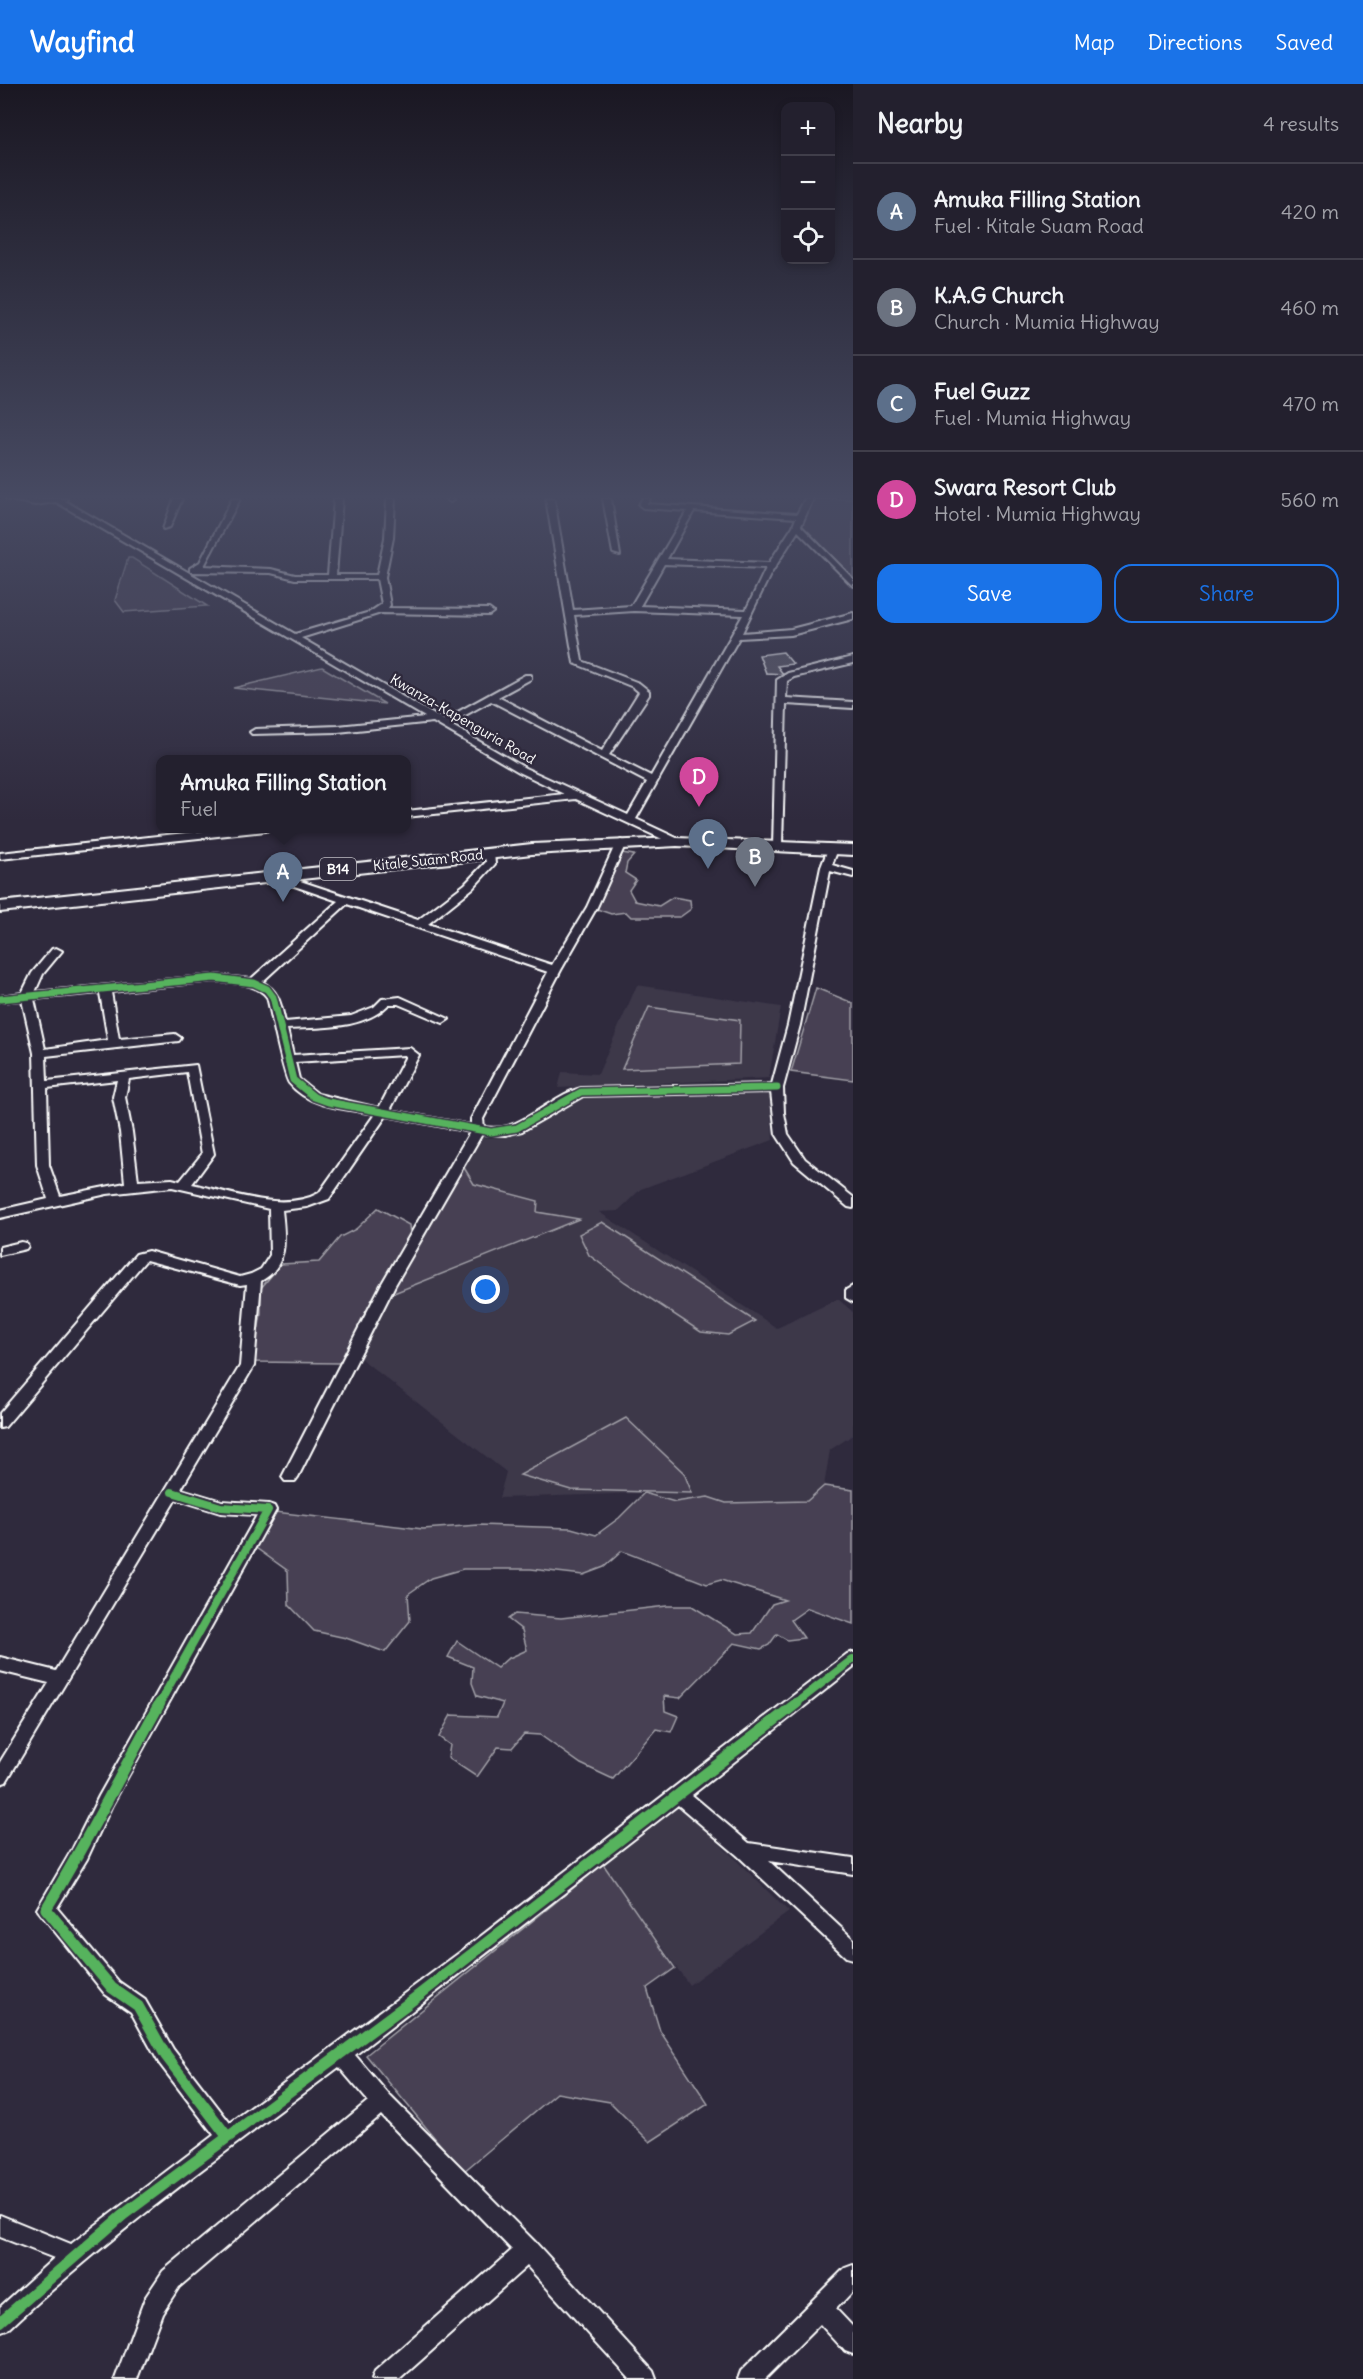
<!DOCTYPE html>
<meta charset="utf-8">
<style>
body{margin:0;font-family:Delius,sans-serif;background:#2b2836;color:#f1f3f6}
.controls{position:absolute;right:18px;top:18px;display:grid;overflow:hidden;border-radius:12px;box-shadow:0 3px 9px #0003}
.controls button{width:54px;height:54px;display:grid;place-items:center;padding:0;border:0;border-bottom:2px solid #403e4a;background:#23202e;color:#f1f3f6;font:30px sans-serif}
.you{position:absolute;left:486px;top:1206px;width:21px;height:21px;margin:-15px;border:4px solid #fff;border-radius:50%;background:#1a73e8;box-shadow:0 0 0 9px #1a73e833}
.badge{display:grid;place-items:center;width:39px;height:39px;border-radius:50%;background:#1a73e8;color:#fff;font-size:20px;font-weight:700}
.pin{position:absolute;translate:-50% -50px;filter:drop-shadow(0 2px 3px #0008)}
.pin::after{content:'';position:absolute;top:32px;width:21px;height:18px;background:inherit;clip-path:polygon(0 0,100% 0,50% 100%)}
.popup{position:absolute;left:156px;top:671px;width:255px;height:78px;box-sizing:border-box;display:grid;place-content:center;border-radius:12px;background:#23202e;filter:drop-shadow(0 2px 4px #0005);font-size:20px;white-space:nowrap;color:#a3a3aa}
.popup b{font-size:22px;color:#f1f3f6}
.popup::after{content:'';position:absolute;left:50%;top:100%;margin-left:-12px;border:12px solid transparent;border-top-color:#23202e}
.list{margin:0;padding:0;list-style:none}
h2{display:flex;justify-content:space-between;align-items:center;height:78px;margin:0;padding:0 24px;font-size:26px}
h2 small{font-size:20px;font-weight:400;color:#a3a3aa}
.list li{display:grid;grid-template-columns:39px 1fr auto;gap:18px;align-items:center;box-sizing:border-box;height:96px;padding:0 24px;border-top:2px solid #403e4a}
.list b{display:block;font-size:22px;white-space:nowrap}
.list p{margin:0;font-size:20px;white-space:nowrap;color:#a3a3aa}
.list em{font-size:20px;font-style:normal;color:#a3a3aa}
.actions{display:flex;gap:12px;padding:18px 24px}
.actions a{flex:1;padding:14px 0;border:2px solid #1a73e8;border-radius:18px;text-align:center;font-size:21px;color:#1a73e8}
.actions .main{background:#1a73e8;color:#fff}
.icon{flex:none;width:33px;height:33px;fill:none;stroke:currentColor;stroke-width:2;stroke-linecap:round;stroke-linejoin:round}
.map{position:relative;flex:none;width:853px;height:2295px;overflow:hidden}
header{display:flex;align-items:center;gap:36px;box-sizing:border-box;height:84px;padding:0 30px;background:#1a73e8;color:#fff}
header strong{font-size:28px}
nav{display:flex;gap:33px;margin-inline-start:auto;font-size:21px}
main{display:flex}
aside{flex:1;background:#23202e}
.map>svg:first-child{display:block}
.built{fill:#3c3749}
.green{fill:#464152;stroke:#a2a0a8;stroke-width:1.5}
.building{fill:#595564;stroke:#fff;stroke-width:1.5}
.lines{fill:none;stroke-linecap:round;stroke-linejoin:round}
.minor-casing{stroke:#fff;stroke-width:4}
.highway-casing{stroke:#fff;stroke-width:4}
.minor{fill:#2f2a3d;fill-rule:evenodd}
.highway{fill:#2f2a3d;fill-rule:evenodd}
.cycleway-far2-casing{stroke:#2f2a3d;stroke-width:10}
.cycleway-far1-casing{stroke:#2f2a3d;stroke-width:12}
.cycleway-casing{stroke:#2f2a3d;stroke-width:15}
.cycleway-far2{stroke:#56b35d;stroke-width:7}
.cycleway-far1{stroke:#56b35d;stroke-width:8}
.cycleway{stroke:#56b35d;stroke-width:11}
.labels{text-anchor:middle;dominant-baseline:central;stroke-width:5;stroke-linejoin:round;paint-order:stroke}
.far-street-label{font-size:14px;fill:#fff;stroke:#2f2a3d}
.shield{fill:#2f2a3d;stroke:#c1bfc5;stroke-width:1.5}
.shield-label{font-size:14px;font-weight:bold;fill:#fff}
</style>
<header>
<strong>Wayfind</strong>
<nav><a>Map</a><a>Directions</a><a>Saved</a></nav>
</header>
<main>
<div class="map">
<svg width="853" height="2295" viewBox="0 0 853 2295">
<rect width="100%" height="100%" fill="#2f2a3d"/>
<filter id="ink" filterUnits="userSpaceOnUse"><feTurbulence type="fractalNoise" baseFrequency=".0167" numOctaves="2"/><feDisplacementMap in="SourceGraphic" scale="12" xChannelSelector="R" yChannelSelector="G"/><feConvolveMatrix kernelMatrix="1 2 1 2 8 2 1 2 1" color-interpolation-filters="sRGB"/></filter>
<g filter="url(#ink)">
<g class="built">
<path d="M637 901 781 923 769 994 558 1004 562 988 598 990Z"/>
<path d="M770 1007 773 1056 641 1105 618 1127 599 1128 777 1244 838 1215 853 1228V1351L830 1366 824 1402 807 1417 726 1419 708 1413 675 1418 644 1409 499 1414 506 1388 360 1274 389 1211 577 1136 537 1128V1117L474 1100 463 1082 481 1054 504 1053 573 1014Z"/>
<path d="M680 1721 789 1828 689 1901 603 1780Z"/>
</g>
<g class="green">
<path d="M804 415H853V494L794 434Z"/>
<path d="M128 474H132L207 522 124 528 115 516Z"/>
<path d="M322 583 385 620 233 604Z"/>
<path d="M622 769 634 771 627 779 625 789 636 796 629 806 635 817 659 822 673 813 690 816 691 825 680 833H631L626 828 611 830 597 825Z"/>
<path d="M816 904 853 919V996L791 988Z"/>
<path d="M649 923 740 936 739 980 622 985Z"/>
<path d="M463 1082 474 1100 538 1117 537 1128 579 1135 389 1211Z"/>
<path d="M378 1124 409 1141 410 1151 341 1279 253 1278 261 1230V1204L281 1180 319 1178 340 1153 356 1145Z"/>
<path d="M602 1138 755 1237 728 1251 701 1248 625 1198 589 1171 579 1150Z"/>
<path d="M626 1334 684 1389 692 1409 571 1406 520 1391Z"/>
<path d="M824 1402 853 1406V1540L808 1524 791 1536 804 1554 787 1556 777 1550 769 1561 761 1565 734 1559 680 1614 664 1612 665 1627 678 1632 671 1648 656 1645 613 1695 581 1680 540 1651 524 1650 512 1664 498 1663 477 1693 448 1674 450 1661 439 1653 451 1631 497 1633 503 1619 477 1612 472 1599 473 1583 448 1573 457 1557 497 1584 507 1575 527 1566 522 1546 508 1535 515 1530 561 1534 667 1522H692L737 1550 752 1549 772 1520 785 1516 721 1496 707 1500 622 1467 604 1483 583 1491 531 1485H463L431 1494 408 1510 410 1537 385 1568 346 1554 314 1547 289 1521 288 1487 256 1464 275 1428 423 1445 479 1441 571 1444 596 1451 619 1434 644 1409 675 1418 708 1413 726 1419 807 1417Z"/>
<path d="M603 1780 675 1884 647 1904 660 1947 708 2020 650 2058 610 2018 557 2009 463 2088 366 1971Z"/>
</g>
<path class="building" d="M783 568 793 580 777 582 783 590 766 589 759 571Z"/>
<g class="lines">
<defs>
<g id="minor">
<path d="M6 415H67L65 417 295 550 370 528 382 520 377 495H295L271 489 190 488V484L200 478 232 415H240L204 482 271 485 295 491H328L334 415H342L336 491H377L385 454 387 415H395L393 454 385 493 390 521 388 524 489 525 493 528 489 531 381 529 301 554 436 632 441 633 443 636 525 591H531V595L498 613 602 667 639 608 633 603 574 579 546 415H554L573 526 631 522 687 427 643 424 639 421 642 415H650L647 420 797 430 805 415H813L801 442 853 495V502L798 447 770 491 742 549 791 545 853 529V535L791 551 739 554 636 735 681 756V760H673L576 715 406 733V727L565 710 519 688 433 638 338 648 252 650 250 648 255 645 338 642 425 633 56 418 35 421ZM694 427 796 434 793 442 769 479 667 475ZM664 480 766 484 746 526 640 522ZM634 527 743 531 651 692 609 671 649 611V607L639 599 582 577 574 531ZM491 617 647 698 628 731 525 684 449 640Z"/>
<path d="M174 415H182L170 443 163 445Z"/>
<path d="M446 415H454V416L450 418Z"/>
<path d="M603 415H611L620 471 613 469Z"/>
<path d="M853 573V579L794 593 787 597 786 614 853 618V624L786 620 782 761 781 763H773L777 596 788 589Z"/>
<path d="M232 744H271L266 747 0 775V769Z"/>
<path d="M621 756 626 759 597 823 561 886 483 1035 484 1043C522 1050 546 1013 581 1004L772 1000 788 941 821 783 828 765 833 762 838 765 832 781 853 787V793L830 787 800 941 783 1004 784 1029 788 1050 805 1075 853 1113V1124L848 1123 794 1078 776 1050 771 1008 583 1012 522 1047 505 1051 482 1050 395 1201 298 1393 295 1397H285L282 1393 381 1201 470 1048 386 1032 329 1115 307 1123 282 1126C285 1154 289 1181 261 1197L254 1282 181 1405 221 1417 268 1420 274 1422 276 1426 112 1721 87 1775 57 1824 119 1898 145 1916 173 1965 230 2039 463 1866 847 1570 853 1568V1584L692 1711 749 1759 853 1774V1790L769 1777 853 1855V1875L846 1873 737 1771 678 1721 355 1971 389 2011 536 2159 653 2287 656 2295H630L527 2182 400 2295H372L375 2287 512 2166 381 2031 179 2203 162 2229 137 2295H115L145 2214 163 2187 368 2017 339 1983C226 2068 111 2149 8 2246L0 2249V2223L54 2174 0 2153V2131L71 2160 214 2051 159 1979 131 1928 105 1910 37 1825 73 1764 99 1712 257 1431 221 1429 176 1415 6 1698 0 1700V1678L49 1599 0 1587V1573L56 1587 240 1282 247 1200 240 1201 146 1176 5 1343 0 1344V1329L136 1170 148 1167 240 1193 251 1190 261 1185 270 1171 269 1125 172 1103 107 1110 0 1134V1126L48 1115 37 1081 34 969 22 916 0 918V912L22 909 32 889 52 865 56 864 62 867 43 890 35 908 214 891 251 895 338 817 271 794V790H279L418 836 465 800 486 778 484 769 489 766 494 769 495 780 473 804 428 840 552 881 587 823 616 759ZM347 820 548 888 471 1035V1041L390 1026 419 971 410 964 293 971 287 945C320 943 364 946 389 920H398L443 939 449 935 400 913 382 915 374 923 351 932 285 938C281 921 279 906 262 898ZM214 897C232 900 256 898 267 913 271 927 283 991 289 999 309 1024 345 1025 375 1030L319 1109C282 1129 231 1108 192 1100L214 1070 196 981 47 997 46 972 179 957 181 954 175 950 119 955 111 908ZM100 909 108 956 45 965 34 915ZM404 971 406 972 379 1024 318 1010 299 995 295 978ZM187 988 202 1070 180 1097 172 1095 138 1097 132 1048 125 1013 129 995ZM117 996 113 1013 120 1048 125 1099 60 1112 49 1081 47 1004Z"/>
<path d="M21 1158 26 1159 28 1162 26 1165 0 1171V1163Z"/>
<path d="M853 1202V1218L846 1214V1206Z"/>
<path d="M853 2181V2207L836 2225 853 2243V2270L845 2267 820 2240 765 2295H738L741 2287 845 2184Z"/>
</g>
<path id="highway" d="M677 754 853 761V771L677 762 532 770 0 828V818L532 760Z"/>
</defs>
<use href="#minor" class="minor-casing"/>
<use href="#highway" class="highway-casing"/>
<use href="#minor" class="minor"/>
<use href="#highway" class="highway"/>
<defs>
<path id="cycleway-far2" d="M0 915 214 894 254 899 267 905 273 913 293 996 314 1013 328 1018 491 1048 517 1044 581 1008 777 1004"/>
<g id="cycleway-far1">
<path d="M159 1620 268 1426 221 1423 172 1408"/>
<path d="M795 1620 853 1575"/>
</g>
<g id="cycleway">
<path d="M160 1619C122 1687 87 1758 46 1825L112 1904 138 1922 166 1972 227 2052"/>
<path d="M0 2238 123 2131 406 1921 797 1619"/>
</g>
</defs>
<use href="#cycleway-far2" class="cycleway-far2-casing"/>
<use href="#cycleway-far1" class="cycleway-far1-casing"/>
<use href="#cycleway" class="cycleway-casing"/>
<use href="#cycleway-far2" class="cycleway-far2"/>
<use href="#cycleway-far1" class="cycleway-far1"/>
<use href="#cycleway" class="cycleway"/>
</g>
</g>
<linearGradient id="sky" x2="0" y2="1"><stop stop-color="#1a1722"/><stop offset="0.56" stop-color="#474a62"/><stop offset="1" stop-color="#474a62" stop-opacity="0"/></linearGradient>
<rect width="853" height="737" fill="url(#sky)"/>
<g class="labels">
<g class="far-street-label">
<text transform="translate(463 635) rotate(30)">Kwanza-Kapenguria Road</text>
<text transform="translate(428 776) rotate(-6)">Kitale Suam Road</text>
</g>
<rect class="shield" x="320" y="774" width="36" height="22" rx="4.5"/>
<g class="shield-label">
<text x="338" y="785">B14</text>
</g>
</g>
</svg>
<div class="controls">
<button>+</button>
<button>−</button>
<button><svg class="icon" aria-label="locate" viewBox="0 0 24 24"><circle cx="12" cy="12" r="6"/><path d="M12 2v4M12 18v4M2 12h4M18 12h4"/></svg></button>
</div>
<div class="you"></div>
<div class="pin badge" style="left:283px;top:818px;background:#5c6f8a">A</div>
<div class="popup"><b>Amuka Filling Station</b>Fuel</div>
<div class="pin badge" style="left:755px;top:803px;background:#6b7280">B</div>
<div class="pin badge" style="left:708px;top:785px;background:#5c6f8a">C</div>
<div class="pin badge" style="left:699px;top:723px;background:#d1479c">D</div>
</div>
<aside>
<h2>Nearby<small>4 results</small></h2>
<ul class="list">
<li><span class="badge" style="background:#5c6f8a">A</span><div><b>Amuka Filling Station</b><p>Fuel · Kitale Suam Road</p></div><em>420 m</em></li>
<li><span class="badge" style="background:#6b7280">B</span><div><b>K.A.G Church</b><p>Church · Mumia Highway</p></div><em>460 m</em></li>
<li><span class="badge" style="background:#5c6f8a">C</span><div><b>Fuel Guzz</b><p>Fuel · Mumia Highway</p></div><em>470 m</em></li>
<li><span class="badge" style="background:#d1479c">D</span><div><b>Swara Resort Club</b><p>Hotel · Mumia Highway</p></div><em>560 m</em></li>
</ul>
<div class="actions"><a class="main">Save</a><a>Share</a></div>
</aside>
</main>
